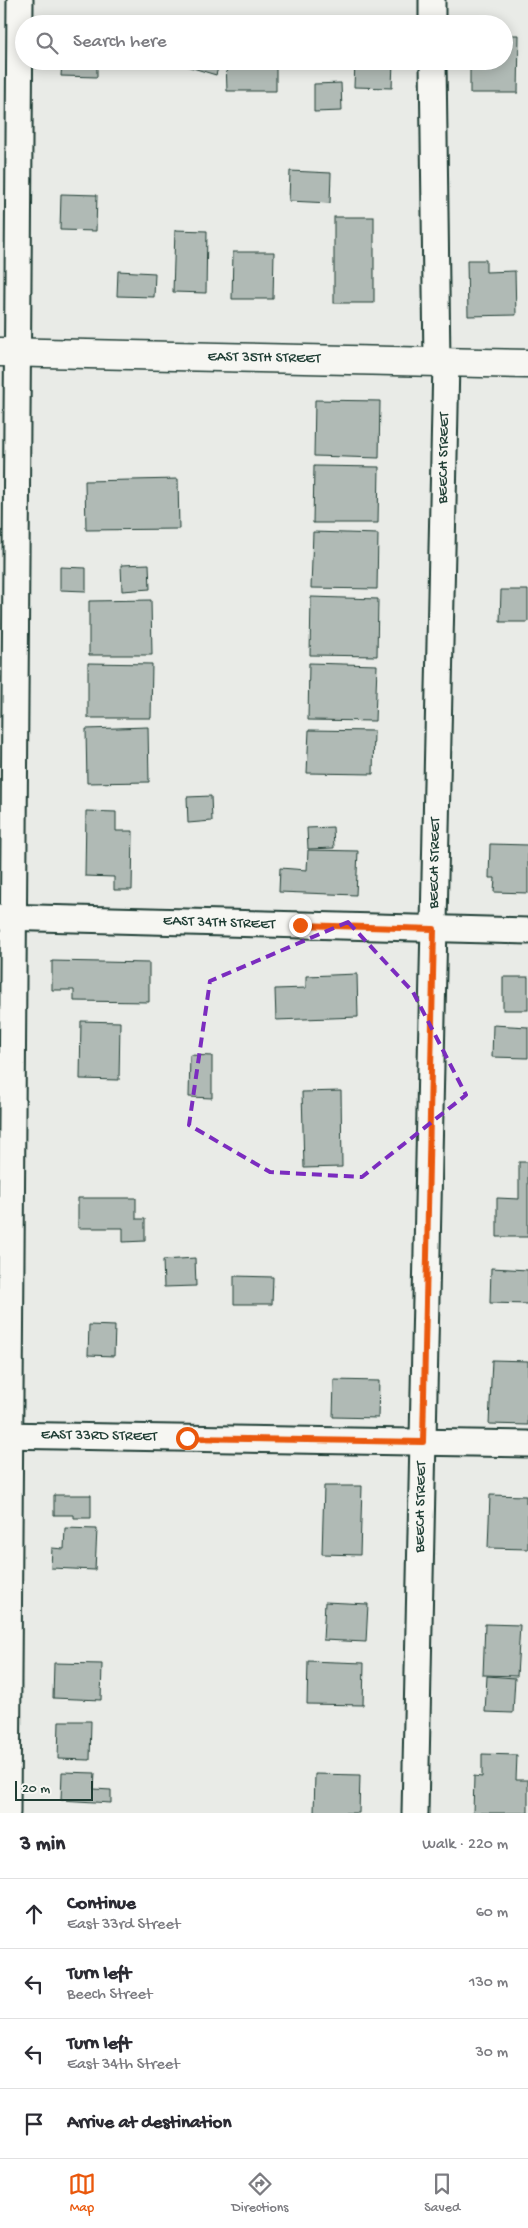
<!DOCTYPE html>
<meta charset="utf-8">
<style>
body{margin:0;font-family:"Gochi Hand",sans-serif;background:#f2f2f3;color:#2b2b33}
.scale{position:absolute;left:15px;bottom:12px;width:78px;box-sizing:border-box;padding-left:5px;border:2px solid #1f3d34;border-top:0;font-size:14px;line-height:18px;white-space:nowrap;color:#1f3d34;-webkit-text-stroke:4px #f6f6f2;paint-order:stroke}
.stop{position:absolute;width:15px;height:15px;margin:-11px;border:4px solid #ea580c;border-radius:50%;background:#fff}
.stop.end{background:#ea580c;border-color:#fff;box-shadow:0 1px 5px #0008}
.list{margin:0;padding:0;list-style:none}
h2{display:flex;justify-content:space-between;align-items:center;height:65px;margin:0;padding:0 20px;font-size:21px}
h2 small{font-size:16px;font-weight:400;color:#7c7c81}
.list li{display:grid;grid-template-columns:32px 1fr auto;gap:15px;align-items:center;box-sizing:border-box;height:70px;padding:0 20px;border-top:1px solid #e1e1e2}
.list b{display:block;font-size:19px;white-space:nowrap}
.list p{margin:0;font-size:16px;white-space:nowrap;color:#7c7c81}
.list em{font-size:16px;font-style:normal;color:#7c7c81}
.icon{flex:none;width:28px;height:28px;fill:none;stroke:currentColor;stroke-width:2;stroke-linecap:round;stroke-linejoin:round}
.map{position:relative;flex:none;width:528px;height:1813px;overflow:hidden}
.search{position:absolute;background:#fff;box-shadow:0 2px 12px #0003;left:15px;right:15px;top:15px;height:55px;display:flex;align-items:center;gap:12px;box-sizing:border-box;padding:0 18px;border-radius:28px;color:#7c7c81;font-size:19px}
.sheet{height:345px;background:#fff}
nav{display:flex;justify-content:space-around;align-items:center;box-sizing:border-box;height:70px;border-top:1px solid #e1e1e2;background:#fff;font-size:14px;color:#7c7c81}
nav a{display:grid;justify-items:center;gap:2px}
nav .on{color:#ea580c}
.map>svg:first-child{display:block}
.building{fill:#b0bab5;stroke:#1f3d34}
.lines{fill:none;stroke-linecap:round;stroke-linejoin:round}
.street-casing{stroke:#1f3d34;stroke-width:29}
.secondary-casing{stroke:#1f3d34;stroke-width:31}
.street{stroke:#f6f6f2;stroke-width:25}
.secondary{stroke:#f6f6f2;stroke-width:28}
.route{stroke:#ea580c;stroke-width:6}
.marked{fill:none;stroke:#7b2cbf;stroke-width:4;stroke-dasharray:10 6;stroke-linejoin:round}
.labels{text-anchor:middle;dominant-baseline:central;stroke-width:4.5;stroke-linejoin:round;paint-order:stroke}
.street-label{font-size:15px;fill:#1f3d34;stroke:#f6f6f2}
</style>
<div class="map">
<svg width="528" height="1813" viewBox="0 0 528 1813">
<rect width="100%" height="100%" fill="#e9ebe7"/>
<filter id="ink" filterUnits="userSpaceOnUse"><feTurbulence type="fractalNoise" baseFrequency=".02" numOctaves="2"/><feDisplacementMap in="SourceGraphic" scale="10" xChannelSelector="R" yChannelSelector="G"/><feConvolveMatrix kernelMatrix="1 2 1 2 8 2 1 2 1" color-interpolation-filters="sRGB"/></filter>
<g filter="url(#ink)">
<g class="building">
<path d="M504 35H519L518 93H470V61H504Z"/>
<path d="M62 61H97V77L61 76Z"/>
<path d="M184 61H220L216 75 183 65Z"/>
<path d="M226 61H276V91H227Z"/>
<path d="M355 61H393L392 88 354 87Z"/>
<path d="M341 83 342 111 314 112V84Z"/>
<path d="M290 171 331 173 330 203 289 201Z"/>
<path d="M61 194 97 195 96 231 60 230Z"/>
<rect x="334" y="217" width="40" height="86"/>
<path d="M175 230 207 231 206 293 173 292Z"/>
<path d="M233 252H274L273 299H232Z"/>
<path d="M467 260H486V272L515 271 516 315 468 316Z"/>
<path d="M118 271 155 273 154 297 117 296Z"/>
<path d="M315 400 380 401 379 458 314 456Z"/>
<path d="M314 466 379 467 378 523H313Z"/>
<path d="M178 479 179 529 86 530 85 481Z"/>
<path d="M313 532 378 534 377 589 311 588Z"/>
<path d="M149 564 150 589 122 591 121 565Z"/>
<path d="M60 567 86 568V591L60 590Z"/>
<path d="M501 590H528V622H500Z"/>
<path d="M311 597 378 599 377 656 310 655Z"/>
<path d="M151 600 152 655H89V601Z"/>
<path d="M88 663 152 664 151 718H88Z"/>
<path d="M309 663 377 665 375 721 308 720Z"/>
<path d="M148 727 149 782 87 783 86 729Z"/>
<path d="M309 730 374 731 373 774 307 773Z"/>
<path d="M211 796 212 821 188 823 187 797Z"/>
<path d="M86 811 116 812V831H133L132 890H114V877L85 876Z"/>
<path d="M333 827 334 848 308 849 307 828Z"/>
<path d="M490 844 528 845V893L494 892 495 878H489Z"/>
<path d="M308 850 358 851 356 895 279 892 280 868 307 870Z"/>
<path d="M52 961 149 963V1002L74 1001V990H52Z"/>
<path d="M357 974 358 1017 276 1020 275 989 306 988V976Z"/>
<rect x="503" y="977" width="25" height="33"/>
<path d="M81 1021 120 1022 119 1080 80 1079Z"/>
<path d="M493 1025 528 1027V1058L492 1057Z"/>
<path d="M190 1055 212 1056V1098L189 1097Z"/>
<path d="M341 1091 342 1167 304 1168 302 1092Z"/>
<path d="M519 1162H528V1237H497V1198L519 1199Z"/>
<path d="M78 1198H136V1219H145V1241L123 1242V1228H78Z"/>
<path d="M195 1258 196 1286 164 1287 163 1260Z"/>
<path d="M491 1268 528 1270V1304L490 1303Z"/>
<path d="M234 1276 273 1277 272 1304H234Z"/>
<path d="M89 1325 115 1326 114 1356 88 1355Z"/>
<path d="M492 1360 528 1361V1425L489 1424Z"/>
<path d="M334 1380 379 1381 378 1418 333 1417Z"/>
<path d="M324 1486H362L360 1555 322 1554Z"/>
<path d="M54 1495H91V1518H74V1515H54Z"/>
<path d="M490 1495 526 1496V1503H528V1549L488 1548Z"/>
<path d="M65 1528 97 1529 95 1570 51 1568 52 1548 64 1549Z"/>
<path d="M325 1602 368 1604 366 1642 323 1640Z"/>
<path d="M485 1624 520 1625 517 1676 483 1675Z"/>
<path d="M308 1661 364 1663 363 1705 307 1704Z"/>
<path d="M54 1663 102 1664 101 1700 53 1698Z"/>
<path d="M487 1676 515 1678 513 1713 485 1712Z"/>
<path d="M59 1721H91L90 1760 58 1759Z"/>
<path d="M482 1754 517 1755 516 1780H528V1813H473L474 1776 482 1777Z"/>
<path d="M62 1772 95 1773 94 1789 111 1790V1803L61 1800Z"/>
<path d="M315 1774 360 1775 359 1813H314Z"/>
</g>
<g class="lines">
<defs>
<g id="street">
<path d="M432 0V24"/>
<path d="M433 61 437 362"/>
<path d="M0 917 528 931"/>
<path d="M0 1435 528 1444"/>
<path d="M7 1813 20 0"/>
<path d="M415 1813 446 362"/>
</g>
<path id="secondary" d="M0 352 528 364"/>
</defs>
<use href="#street" class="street-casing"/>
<use href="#secondary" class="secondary-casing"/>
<use href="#street" class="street"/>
<use href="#secondary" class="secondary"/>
</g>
</g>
<g class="lines" filter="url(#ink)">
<path class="route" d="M187 1438 423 1442 434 929 300 925"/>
</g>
<path class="marked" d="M348 922 413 992 466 1095 362 1177 270 1172 189 1125 210 981Z"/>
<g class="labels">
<g class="street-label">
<text transform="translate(264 358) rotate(1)">EAST 35TH STREET</text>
<text transform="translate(444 458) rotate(-89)">BEECH STREET</text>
<text transform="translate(435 863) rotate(-89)">BEECH STREET</text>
<text transform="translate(219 923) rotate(2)">EAST 34TH STREET</text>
<text transform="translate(99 1436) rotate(1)">EAST 33RD STREET</text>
<text transform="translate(421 1507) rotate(-89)">BEECH STREET</text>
</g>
</g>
</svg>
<div class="scale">20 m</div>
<div class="stop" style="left:187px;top:1438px"></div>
<div class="stop end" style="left:300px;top:925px"></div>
<div class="search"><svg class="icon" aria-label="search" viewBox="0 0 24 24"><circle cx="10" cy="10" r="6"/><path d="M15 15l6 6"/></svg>Search here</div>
</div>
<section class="sheet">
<h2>3 min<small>Walk · 220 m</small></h2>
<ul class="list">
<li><svg class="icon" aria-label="ahead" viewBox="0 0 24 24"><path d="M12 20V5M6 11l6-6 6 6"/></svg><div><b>Continue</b><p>East 33rd Street</p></div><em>60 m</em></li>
<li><svg class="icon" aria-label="left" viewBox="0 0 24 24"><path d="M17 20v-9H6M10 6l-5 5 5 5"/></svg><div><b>Turn left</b><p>Beech Street</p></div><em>130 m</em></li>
<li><svg class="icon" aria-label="left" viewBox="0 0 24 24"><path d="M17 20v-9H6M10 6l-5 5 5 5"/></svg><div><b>Turn left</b><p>East 34th Street</p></div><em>30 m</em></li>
<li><svg class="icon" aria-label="arrive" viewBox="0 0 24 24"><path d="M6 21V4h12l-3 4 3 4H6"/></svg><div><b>Arrive at destination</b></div></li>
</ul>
</section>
<nav>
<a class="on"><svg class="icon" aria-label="map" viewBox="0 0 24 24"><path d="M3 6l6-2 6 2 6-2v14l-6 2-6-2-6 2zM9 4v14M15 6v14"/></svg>Map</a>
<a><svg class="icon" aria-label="directions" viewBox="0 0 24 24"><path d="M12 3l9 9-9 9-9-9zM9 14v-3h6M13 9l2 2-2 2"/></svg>Directions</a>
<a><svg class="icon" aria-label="saved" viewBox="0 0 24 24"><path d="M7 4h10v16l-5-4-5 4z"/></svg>Saved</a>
</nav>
